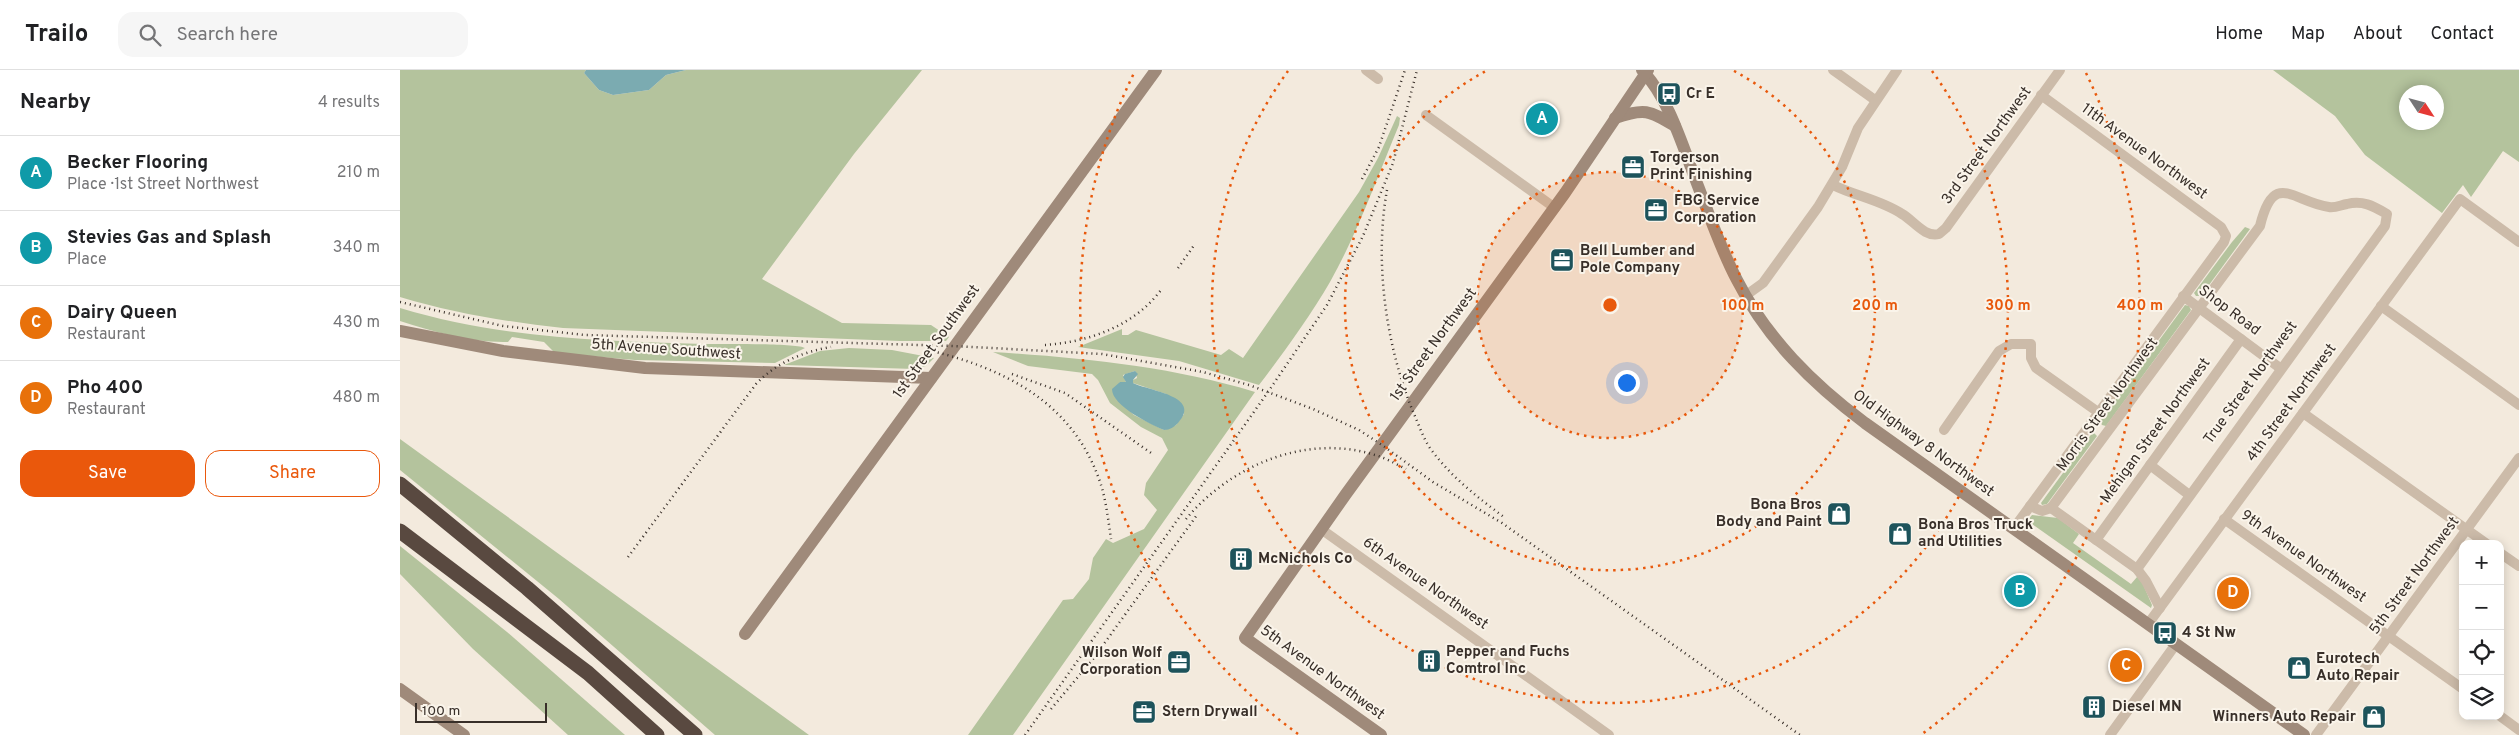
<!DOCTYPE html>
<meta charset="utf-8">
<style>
body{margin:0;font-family:Overpass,sans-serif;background:#f6f6f6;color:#202124}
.controls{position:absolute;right:15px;bottom:15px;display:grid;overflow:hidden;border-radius:10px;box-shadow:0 2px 12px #0003}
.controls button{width:45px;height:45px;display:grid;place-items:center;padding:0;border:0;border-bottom:1px solid #e0e0e0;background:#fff;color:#202124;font:25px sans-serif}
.compass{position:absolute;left:1999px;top:15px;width:45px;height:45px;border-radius:50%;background:#fff;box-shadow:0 2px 12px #0003;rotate:126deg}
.scale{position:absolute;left:15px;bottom:12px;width:132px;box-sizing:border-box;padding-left:5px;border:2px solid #382f29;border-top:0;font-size:14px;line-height:18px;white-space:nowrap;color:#382f29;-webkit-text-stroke:4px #faf4ea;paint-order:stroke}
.you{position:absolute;left:1226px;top:312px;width:18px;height:18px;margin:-12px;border:4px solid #fff;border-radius:50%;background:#1a73e8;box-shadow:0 0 0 8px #1a73e833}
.badge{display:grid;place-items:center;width:32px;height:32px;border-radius:50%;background:#ea580c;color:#fff;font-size:16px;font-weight:700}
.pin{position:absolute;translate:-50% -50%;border:2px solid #fff;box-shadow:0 1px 5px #0006}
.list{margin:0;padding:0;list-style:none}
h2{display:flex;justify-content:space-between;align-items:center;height:65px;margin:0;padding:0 20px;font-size:21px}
h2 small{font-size:16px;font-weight:400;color:#757577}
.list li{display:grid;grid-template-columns:32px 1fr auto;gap:15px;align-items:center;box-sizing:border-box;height:75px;padding:0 20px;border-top:1px solid #e0e0e0}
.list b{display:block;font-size:19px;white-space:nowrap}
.list p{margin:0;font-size:16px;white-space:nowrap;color:#757577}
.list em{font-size:16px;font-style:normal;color:#757577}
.actions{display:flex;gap:10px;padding:15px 20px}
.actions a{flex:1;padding:11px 0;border:1px solid #ea580c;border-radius:15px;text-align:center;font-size:18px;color:#ea580c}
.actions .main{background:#ea580c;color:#fff}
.icon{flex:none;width:28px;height:28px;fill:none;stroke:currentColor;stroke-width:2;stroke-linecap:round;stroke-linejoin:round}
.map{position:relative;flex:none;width:2119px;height:665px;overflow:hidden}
header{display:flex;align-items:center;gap:30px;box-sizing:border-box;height:70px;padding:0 25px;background:#fff;border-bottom:1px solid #e0e0e0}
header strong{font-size:24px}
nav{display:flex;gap:28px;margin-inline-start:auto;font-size:18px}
.search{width:350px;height:45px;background:#f6f6f6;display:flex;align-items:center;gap:12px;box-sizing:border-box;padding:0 18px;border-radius:15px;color:#757577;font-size:19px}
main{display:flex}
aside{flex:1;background:#fff}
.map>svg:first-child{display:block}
.green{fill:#b4c39d;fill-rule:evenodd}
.water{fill:#7babb1}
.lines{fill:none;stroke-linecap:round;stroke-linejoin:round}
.street{stroke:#ccbba9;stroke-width:10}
.secondary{stroke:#9f8a7a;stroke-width:12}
.highway{stroke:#594940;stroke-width:15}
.rail{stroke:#382f29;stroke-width:2.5;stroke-dasharray:1 4;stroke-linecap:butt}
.ring{fill:none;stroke:#e8590c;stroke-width:2.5;stroke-dasharray:2.5 5}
.labels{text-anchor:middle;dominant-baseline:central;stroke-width:4;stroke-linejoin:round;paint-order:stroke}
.poi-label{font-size:15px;font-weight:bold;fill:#382f29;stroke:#faf4ea;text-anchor:start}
.street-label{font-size:15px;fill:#382f29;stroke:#faf4ea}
.centre{fill:#e8590c;stroke:#faf4ea;stroke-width:2.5}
.ring-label{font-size:15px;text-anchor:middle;font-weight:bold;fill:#e8590c;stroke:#faf4ea;stroke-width:4;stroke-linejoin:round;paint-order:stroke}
</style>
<header>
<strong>Trailo</strong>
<div class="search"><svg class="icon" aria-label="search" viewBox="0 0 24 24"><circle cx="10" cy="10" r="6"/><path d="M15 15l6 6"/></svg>Search here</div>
<nav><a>Home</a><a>Map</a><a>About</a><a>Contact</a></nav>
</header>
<main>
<aside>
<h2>Nearby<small>4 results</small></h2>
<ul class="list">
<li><span class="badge" style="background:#0f9aa8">A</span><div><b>Becker Flooring</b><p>Place · 1st Street Northwest</p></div><em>210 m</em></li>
<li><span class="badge" style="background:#0f9aa8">B</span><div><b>Stevies Gas and Splash</b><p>Place</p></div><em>340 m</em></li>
<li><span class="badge" style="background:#e8710a">C</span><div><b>Dairy Queen</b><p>Restaurant</p></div><em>430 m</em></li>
<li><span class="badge" style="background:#e8710a">D</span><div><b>Pho 400</b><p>Restaurant</p></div><em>480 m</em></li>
</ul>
<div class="actions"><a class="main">Save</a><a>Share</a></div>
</aside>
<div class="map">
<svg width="2119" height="665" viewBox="0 0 2119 665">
<rect width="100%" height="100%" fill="#f3eadd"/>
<g class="green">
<path d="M0 0H186L184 3 199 20 213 25 249 20 266 5 286 0H522L454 84 362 209 442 253 531 255 549 267 546 271H500L163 258C108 252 53 243 0 227Z"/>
<path d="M1873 0H2119V92L2103 81 2071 127 2063 115 2042 143 1965 85 1935 46ZM2006 22H2036V52H2006Z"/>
<path d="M997 46 1000 48 999 55C977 108 958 162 930 212 909 248 884 282 859 315L779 291 678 277 722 259V265H728L736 260 821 285 829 279 843 288 959 122 978 88Z"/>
<path d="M1845 157 1850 159 1801 226H1796L1794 223 1832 172Z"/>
<path d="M1785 235 1789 236 1791 240 1706 356 1702 355 1700 351Z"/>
<path d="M0 238C99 268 201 271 304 274 320 274 398 273 405 278L375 293 235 290 155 283 144 272 112 267 108 272C71 273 35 262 0 251Z"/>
<path d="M449 278 492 280 534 288 526 296 515 299 384 295 420 281Z"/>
<path d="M593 282C682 288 769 296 855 322L613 665H568L663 530 673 529 689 509 693 488 706 469 713 473 744 459 757 440 744 425 746 413 768 380 762 368 741 357 710 333 698 310 692 304 628 296ZM735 301 737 308 733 310V313L766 324 784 344 776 355 764 360 734 345 715 327 720 312H726L723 305Z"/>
<path d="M1693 362 1697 366 1647 434 1642 435 1641 433Z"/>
<path d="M0 369 409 665H315L159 529 0 400Z"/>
<path d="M1632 445 1658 448 1679 464 1673 473 1731 514 1737 507H1740L1752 535 1751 538 1629 452 1627 451Z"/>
<path d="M0 476 107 562 225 665H168L73 579 0 504Z"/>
</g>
<g class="water">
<path d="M186 0H286L266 5 249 20 213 25 199 20 184 3Z"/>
<path d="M735 301 738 304 733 310V313C749 321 803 326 778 353 774 357 770 360 764 360 750 354 712 336 712 319L720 312H726L723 307 725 304Z"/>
</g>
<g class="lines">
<g class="street">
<path d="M966 0 978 9"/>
<path d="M1433 0 1475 30"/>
<path d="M1026 45 1155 138"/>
<path d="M1433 115C1455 126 1481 130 1502 144 1513 150 1525 168 1539 164L1546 158 1660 0"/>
<path d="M1345 226 1363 213 1418 137 1442 97 1458 58 1497 0"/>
<path d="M1783 226 1880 298"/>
<path d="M1981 236 2119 335"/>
<path d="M1903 343 2087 474"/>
<path d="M1544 360 1599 281 1611 274H1631V288L1636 298 1698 342"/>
<path d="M1750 395 1788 424"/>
<path d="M1630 436 1642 441 1651 438"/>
<path d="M1651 438 1860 156C1874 99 1893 132 1929 137 1935 138 1941 135 1947 134 1963 130 1973 136 1987 144L1985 156 1737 499"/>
<path d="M1651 438 1737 499 1746 511 1760 538"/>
<path d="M1824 449 2063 619"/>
<path d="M1614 458 1824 172 1826 166 1821 157 1641 25"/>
<path d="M921 459 1209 665"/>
<path d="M1696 470 1841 269"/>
<path d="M2100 483 2119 496"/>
<path d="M1748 554 2060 129 2119 172"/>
<path d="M2100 646 2119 660"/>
<path d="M1710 665 1776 574"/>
<path d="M1916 665 2119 388"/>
</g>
<g class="secondary">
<path d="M1242 0C1270 30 1283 78 1298 116 1310 147 1321 180 1337 210 1367 269 1413 314 1465 353L1904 665"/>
<path d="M1215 48C1244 38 1249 40 1275 56"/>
<path d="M0 261 103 281 245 298 531 308"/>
<path d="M345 564 756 0"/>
<path d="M0 619 64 665"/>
<path d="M981 665 845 568 946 424 1165 123 1248 0"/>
</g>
<g class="highway">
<path d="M0 414 127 518 295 665"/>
<path d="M0 461 188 603 257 665"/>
</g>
<g class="rail">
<path d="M962 109 979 77 1005 0"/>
<path d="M987 120C974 192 986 277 1014 344 1019 355 1023 368 1030 378 1050 406 1077 427 1104 447"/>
<path d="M778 198 795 174"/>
<path d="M0 232 103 256 185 265 554 276 702 284 803 302 849 315 913 339 959 360 982 375 1033 412 1102 453 1400 665"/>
<path d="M645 275C689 272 734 256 761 220"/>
<path d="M528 280C603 298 671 331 699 409 706 428 708 449 711 469"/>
<path d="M612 304 665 323 754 385"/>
<path d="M786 449C830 396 906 363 975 385 986 388 996 394 1006 399"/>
<path d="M228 487 356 314C376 293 402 282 431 277"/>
<path d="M651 639 693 589 797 445"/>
<path d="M625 665 868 322 927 235 963 166 993 93 1017 0"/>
</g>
</g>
<circle cx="1210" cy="235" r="133" fill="#e8590c" fill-opacity=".12"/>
<g class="ring">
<circle cx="1210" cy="235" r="133"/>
<path d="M1334 1A265 265 0 1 1 1086 1"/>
<path d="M1532 1A398 398 0 1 1 888 1"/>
<path d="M898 664A530 530 0 0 1 734 3M1686 3A530 530 0 0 1 1522 664"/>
</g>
<defs>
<symbol id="bus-square" viewBox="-11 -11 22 22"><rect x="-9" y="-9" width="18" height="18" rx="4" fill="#1d535b" stroke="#faf4ea"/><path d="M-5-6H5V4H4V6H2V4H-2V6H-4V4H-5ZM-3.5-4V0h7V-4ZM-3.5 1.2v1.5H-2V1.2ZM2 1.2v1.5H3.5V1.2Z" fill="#fff"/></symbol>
<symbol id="office-square" viewBox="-11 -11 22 22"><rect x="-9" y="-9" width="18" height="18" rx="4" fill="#1d535b" stroke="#faf4ea"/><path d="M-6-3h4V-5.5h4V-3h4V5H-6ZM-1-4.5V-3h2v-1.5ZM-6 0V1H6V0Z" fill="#fff"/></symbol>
<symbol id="shop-square" viewBox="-11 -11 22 22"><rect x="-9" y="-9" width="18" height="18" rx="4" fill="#1d535b" stroke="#faf4ea"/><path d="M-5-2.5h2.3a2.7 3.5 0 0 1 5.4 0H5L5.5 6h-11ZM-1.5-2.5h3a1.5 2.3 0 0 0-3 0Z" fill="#fff"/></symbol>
<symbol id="building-square" viewBox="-11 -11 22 22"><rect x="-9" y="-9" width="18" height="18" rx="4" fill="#1d535b" stroke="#faf4ea"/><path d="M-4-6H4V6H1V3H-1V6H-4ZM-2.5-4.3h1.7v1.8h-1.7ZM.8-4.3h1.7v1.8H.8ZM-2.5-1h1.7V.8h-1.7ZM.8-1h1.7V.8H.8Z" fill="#fff"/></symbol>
</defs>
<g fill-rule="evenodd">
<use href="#bus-square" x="1255" y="10" width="28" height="28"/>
<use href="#office-square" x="1219" y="83" width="28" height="28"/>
<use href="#office-square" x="1242" y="126" width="28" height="28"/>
<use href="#office-square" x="1148" y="176" width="28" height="28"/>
<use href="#shop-square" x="1425" y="430" width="28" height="28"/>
<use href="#shop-square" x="1486" y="450" width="28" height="28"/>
<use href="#building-square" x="827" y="475" width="28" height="28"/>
<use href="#bus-square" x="1751" y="549" width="28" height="28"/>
<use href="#building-square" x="1015" y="577" width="28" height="28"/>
<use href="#office-square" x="765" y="578" width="28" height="28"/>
<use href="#shop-square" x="1885" y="584" width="28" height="28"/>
<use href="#building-square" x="1680" y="623" width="28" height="28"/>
<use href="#office-square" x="730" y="628" width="28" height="28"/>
<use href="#shop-square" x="1960" y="633" width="28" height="28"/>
</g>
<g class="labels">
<g class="poi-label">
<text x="1286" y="24">Cr E</text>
<text x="1250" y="88">Torgerson<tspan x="1250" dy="17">Print Finishing</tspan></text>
<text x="1274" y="131">FBG Service<tspan x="1274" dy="17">Corporation</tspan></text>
<text x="1180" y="181">Bell Lumber and<tspan x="1180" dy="17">Pole Company</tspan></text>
<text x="1422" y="435" text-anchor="end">Bona Bros<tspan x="1422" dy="17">Body and Paint</tspan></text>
<text x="1518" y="455">Bona Bros Truck<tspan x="1518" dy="17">and Utilities</tspan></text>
<text x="858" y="489">McNichols Co</text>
<text x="1782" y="563">4 St Nw</text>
<text x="1046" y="582">Pepper and Fuchs<tspan x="1046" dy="17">Comtrol Inc</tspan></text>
<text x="762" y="583" text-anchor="end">Wilson Wolf<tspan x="762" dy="17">Corporation</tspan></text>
<text x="1916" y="589">Eurotech<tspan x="1916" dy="17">Auto Repair</tspan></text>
<text x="1712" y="637">Diesel MN</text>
<text x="762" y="642">Stern Drywall</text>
<text x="1956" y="647" text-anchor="end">Winners Auto Repair</text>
</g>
<g class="street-label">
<text transform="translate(1587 76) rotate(-54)">3rd Street Northwest</text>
<text transform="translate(1744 82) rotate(36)">11th Avenue Northwest</text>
<text transform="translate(1829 241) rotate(37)">Shop Road</text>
<text transform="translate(537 272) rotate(-54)">1st Street Southwest</text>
<text transform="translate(1034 275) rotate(-54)">1st Street Northwest</text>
<text transform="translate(266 280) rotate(4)">5th Avenue Southwest</text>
<text transform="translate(1851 313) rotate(-54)">True Street Northwest</text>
<text transform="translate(1892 333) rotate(-54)">4th Street Northwest</text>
<text transform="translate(1708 335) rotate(-54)">Morris Street Northwest</text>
<text transform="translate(1756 361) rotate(-54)">Mehigan Street Northwest</text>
<text transform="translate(1523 374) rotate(36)">Old Highway 8 Northwest</text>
<text transform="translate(1903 487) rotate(35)">9th Avenue Northwest</text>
<text transform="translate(2015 506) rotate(-54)">5th Street Northwest</text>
<text transform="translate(1025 514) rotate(35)">6th Avenue Northwest</text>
<text transform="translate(922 603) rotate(36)">5th Avenue Northwest</text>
</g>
</g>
<circle cx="1210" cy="235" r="8" class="centre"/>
<g class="ring-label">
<text x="1343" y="240">100 m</text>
<text x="1475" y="240">200 m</text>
<text x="1608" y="240">300 m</text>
<text x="1740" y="240">400 m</text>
</g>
</svg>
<div class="controls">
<button>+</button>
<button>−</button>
<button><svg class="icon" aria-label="locate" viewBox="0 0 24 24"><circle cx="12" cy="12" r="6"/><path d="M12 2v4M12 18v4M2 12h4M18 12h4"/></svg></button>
<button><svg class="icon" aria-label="layers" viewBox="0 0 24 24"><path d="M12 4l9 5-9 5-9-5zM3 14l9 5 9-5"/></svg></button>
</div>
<svg class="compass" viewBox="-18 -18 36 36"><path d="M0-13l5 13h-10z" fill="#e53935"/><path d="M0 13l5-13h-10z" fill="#757577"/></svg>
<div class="scale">100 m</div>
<div class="you"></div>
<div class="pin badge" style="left:1142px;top:49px;background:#0f9aa8">A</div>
<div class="pin badge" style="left:1620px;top:521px;background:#0f9aa8">B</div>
<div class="pin badge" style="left:1726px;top:596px;background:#e8710a">C</div>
<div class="pin badge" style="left:1833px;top:523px;background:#e8710a">D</div>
</div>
</main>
